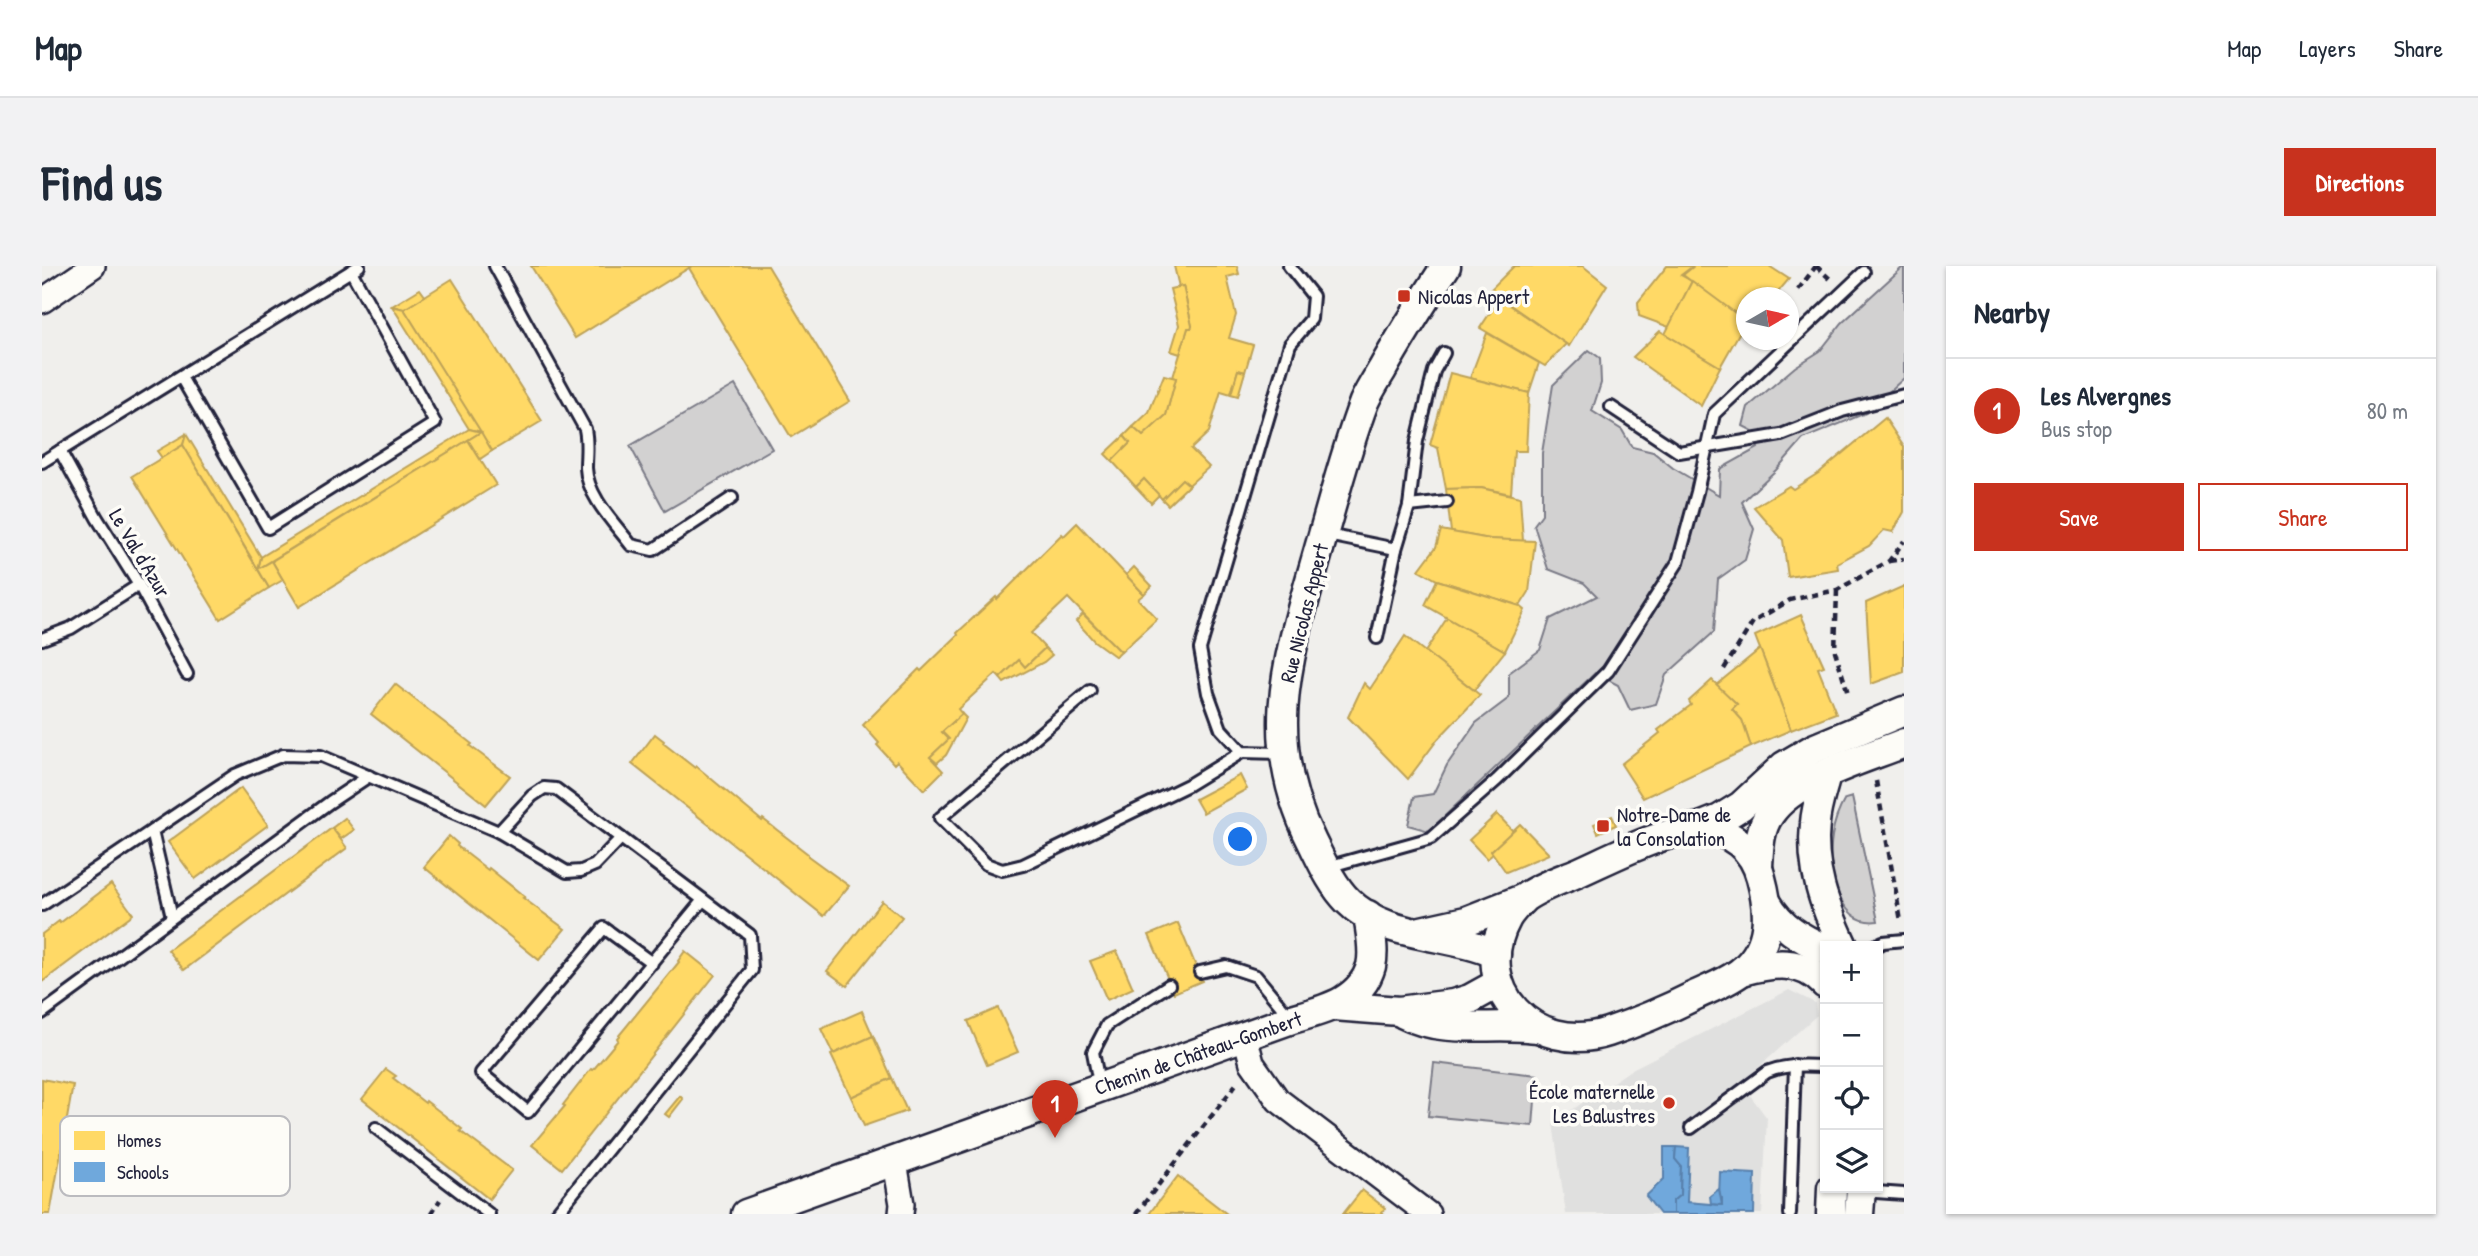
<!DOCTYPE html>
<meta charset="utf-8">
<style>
body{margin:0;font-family:"Patrick Hand",sans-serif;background:#f2f2f3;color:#1f2937}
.controls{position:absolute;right:21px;bottom:21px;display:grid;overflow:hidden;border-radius:0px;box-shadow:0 2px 5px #0004}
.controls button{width:63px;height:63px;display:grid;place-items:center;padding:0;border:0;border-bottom:2px solid #e0e1e3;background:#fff;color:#1f2937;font:35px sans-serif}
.compass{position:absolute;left:1694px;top:21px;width:63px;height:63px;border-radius:50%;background:#fff;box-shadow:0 2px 5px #0004;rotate:81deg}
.you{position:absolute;left:1199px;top:574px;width:24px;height:24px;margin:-18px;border:5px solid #fff;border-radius:50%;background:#1a73e8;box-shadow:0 0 0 10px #1a73e833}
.badge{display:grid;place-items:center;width:46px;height:46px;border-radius:50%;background:#c8321e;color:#fff;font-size:23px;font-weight:700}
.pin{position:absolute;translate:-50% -58px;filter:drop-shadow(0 2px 4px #0008)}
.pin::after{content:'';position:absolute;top:37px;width:24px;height:21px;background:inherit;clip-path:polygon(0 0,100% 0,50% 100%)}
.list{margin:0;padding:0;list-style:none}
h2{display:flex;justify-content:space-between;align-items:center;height:91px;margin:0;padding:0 28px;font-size:30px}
h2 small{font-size:23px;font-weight:400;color:#747a83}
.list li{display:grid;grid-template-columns:46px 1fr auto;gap:21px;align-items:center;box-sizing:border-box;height:105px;padding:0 28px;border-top:2px solid #e0e1e3}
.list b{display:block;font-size:26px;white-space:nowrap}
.list p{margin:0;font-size:23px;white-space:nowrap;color:#747a83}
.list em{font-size:23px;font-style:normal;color:#747a83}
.actions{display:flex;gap:14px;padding:21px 28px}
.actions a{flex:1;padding:16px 0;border:2px solid #c8321e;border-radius:0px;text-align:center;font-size:24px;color:#c8321e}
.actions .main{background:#c8321e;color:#fff}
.icon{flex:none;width:38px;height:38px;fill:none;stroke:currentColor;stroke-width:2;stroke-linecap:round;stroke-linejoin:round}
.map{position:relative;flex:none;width:1862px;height:948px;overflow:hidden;border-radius:0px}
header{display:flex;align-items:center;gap:42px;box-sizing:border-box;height:98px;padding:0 35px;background:#fff;border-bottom:2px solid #e0e1e3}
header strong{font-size:33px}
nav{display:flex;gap:38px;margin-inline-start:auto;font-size:24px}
.intro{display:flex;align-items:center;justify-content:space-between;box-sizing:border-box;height:168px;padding:0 42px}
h1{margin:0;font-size:49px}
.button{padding:18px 32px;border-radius:0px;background:#c8321e;color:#fff;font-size:24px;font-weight:700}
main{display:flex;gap:42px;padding:0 42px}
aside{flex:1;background:#fff;border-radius:0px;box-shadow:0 2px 5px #0004}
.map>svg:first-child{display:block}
.built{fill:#e0e0df}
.green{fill:#d2d1d1;stroke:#7a7a86;stroke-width:2}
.homes{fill:#ffd966;stroke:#bda259;stroke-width:2}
.schools{fill:#6fa8dc;stroke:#5880ac;stroke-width:2}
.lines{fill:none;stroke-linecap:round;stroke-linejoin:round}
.service-casing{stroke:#22223b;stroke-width:16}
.minor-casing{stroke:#22223b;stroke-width:28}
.tertiary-casing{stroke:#22223b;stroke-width:33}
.path{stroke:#22223b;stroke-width:4.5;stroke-dasharray:7 5;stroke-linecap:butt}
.service{stroke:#fdfcf7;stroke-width:10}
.minor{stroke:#fdfcf7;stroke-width:23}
.tertiary{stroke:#fdfcf7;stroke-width:28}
.poi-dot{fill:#c8321e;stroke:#fdfcf7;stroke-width:2.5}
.labels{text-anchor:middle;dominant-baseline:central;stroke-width:7;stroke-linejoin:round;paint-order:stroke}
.poi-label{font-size:21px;fill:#22223b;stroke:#fdfcf7;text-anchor:start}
.street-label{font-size:21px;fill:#22223b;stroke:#fdfcf7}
.key{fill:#fdfcf7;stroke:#bbbbbf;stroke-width:2}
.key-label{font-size:19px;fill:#22223b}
</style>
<header>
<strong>Map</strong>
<nav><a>Map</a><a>Layers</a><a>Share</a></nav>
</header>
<div class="intro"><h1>Find us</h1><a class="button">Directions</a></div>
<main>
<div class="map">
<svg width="1862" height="948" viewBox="0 0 1862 948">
<rect width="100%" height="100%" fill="#f0efec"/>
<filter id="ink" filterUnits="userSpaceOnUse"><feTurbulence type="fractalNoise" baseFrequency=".0143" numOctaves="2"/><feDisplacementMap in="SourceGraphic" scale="14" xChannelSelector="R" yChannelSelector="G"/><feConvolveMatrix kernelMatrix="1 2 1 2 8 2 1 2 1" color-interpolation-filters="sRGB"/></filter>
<g filter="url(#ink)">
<path class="built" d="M1747 724 1773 737 1775 749 1699 817 1725 852 1720 948H1524L1511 857 1590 803Z"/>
<g class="green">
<path d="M1862 0V112L1824 147 1761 173 1734 204 1700 236 1712 263 1703 294 1676 313 1672 366 1624 409 1614 438 1588 444 1576 419 1553 407 1387 565 1366 559 1372 531 1391 528 1405 499 1434 457 1467 432V407L1498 384 1508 353 1555 330 1542 317 1506 303 1492 259 1500 248V187L1511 119 1547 84 1558 92 1559 117 1550 145 1580 164 1590 181 1611 186 1631 202 1677 229 1678 203 1716 182 1709 164 1701 160 1706 141 1753 101 1778 85 1800 57Z"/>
<path d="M693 119 730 183 623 245 588 180Z"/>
<path d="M1810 531 1836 655C1795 661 1785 601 1790 570 1792 556 1796 545 1803 533Z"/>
<path d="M1392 797 1495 809 1491 860 1386 850Z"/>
</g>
<g class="homes">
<path d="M489 0H650L533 72Z"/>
<path d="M650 0H726L808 135 749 171 647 2Z"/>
<path d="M1132 0H1195L1197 8 1185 11 1194 49 1187 72 1211 79 1203 106 1196 104 1189 128 1179 125 1167 166 1149 183 1167 201 1147 219 1140 213 1120 233 1102 213 1094 221 1070 195 1088 177 1082 170 1091 161 1101 170 1124 149 1134 112 1131 111 1146 62H1149L1150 60 1141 20 1137 21Z"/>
<path d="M1472 0H1541L1565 19 1527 80 1447 25Z"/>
<path d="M1625 0H1651L1639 9 1650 15 1627 61 1597 50 1596 36Z"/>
<path d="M1652 0H1727L1747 13 1731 32H1704V56L1641 9Z"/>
<path d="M410 13 500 155 450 185 362 43Z"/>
<path d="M1650 15 1704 55 1678 101 1623 68Z"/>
<path d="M1141 20 1150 60 1149 62H1146L1138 88 1129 85 1137 59 1128 23Z"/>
<path d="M378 23 383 30 362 43 350 40Z"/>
<path d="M1458 32 1524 78 1503 100 1438 62Z"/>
<path d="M350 40 362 43 439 166 427 163Z"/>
<path d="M1618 65 1678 101 1659 140 1591 91Z"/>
<path d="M1445 67 1497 97 1487 127 1428 112Z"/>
<path d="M1196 104 1203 106 1196 130 1189 128Z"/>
<path d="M1408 107 1487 127 1484 185H1472L1469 228 1439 222 1404 223 1396 182 1388 179Z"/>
<path d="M1122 109 1134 112 1124 149 1101 170 1091 161 1107 146Z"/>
<path d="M1843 152 1862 181V246L1851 266 1842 264 1827 280 1795 297 1796 303 1746 311 1741 274 1712 241 1747 220 1751 223 1778 206Z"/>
<path d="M427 163 439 166 216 303 219 291Z"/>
<path d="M439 166 450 185 438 193 426 174Z"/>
<path d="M144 168 141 179 120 192 115 185Z"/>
<path d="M144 168 219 291 216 303 141 179Z"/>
<path d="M1082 170 1088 177 1070 195 1063 188Z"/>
<path d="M426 174 454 219 257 341 230 295Z"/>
<path d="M141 179 227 322 178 353 90 210Z"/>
<path d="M1102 213 1117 229 1109 237 1094 221Z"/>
<path d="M1140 213 1147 219 1126 239 1120 233Z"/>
<path d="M1439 222 1478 231 1481 275 1448 273 1409 266 1404 223Z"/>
<path d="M1035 257 1102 328 1096 333 1115 353 1079 386 1026 332 989 367 1003 382 983 401 977 394 958 412 954 408 916 443 920 448 900 466 907 473 888 491 901 505 882 524 855 495 852 498 835 479 837 477 821 459 877 403 879 405 916 369 915 367 954 331 955 333 1020 268 1022 270Z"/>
<path d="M1399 264 1448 273 1493 275 1487 326 1478 340 1395 314 1377 304 1394 281Z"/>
<path d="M230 295 241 314 227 322 216 303Z"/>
<path d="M1092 301 1110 320 1102 328 1084 309Z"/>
<path d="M1395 314 1478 340 1483 344 1463 385 1383 339Z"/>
<path d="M1862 320V406L1829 418 1824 337Z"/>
<path d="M1041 348 1079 386 1074 391 1052 375 1034 355Z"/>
<path d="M1759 349 1782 400 1776 402 1794 447 1749 464 1713 370Z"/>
<path d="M1405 352 1463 385 1432 424 1383 386Z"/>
<path d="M1363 370 1438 429 1396 473 1366 513 1306 451 1322 417 1328 423Z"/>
<path d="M1003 382 1010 389 1002 396 962 417 958 412 977 394 983 401Z"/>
<path d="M1718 383 1749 464 1709 481 1700 454 1690 443 1695 438 1674 419Z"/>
<path d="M1670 414 1695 438 1690 443 1700 454 1709 481 1601 532 1579 498 1618 467 1616 464 1649 439 1647 435Z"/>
<path d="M353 418 430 478 428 480 468 510 444 539 329 448Z"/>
<path d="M920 448 924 452 904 489 895 497 888 491 907 473 900 466Z"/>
<path d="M613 468 622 475 621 477 653 502 654 500 720 555 721 553 766 588V590L807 620 782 650 590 498Z"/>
<path d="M1198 509 1205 523 1161 547 1153 533Z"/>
<path d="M199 522 226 559 153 613 126 576Z"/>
<path d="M1455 548 1471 565 1449 585 1451 588 1445 593 1427 574Z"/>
<path d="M1570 550 1574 559 1556 567 1552 558Z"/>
<path d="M303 552 312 564 299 573 290 562Z"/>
<path d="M1478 558 1507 588 1464 606 1449 585Z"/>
<path d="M290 562 305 582 142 704 126 684Z"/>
<path d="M407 570 416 578 415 580 446 604 447 602 483 631 481 632 523 663 497 694 382 601Z"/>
<path d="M69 618 91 648 0 716V668L17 655 18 657Z"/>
<path d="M840 635 860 651 805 720 785 705Z"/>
<path d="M1136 657 1160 715 1132 727 1107 669Z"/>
<path d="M643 685 673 709 520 903 490 879 523 840 521 839 549 803 551 804 576 774 575 772 637 696 636 695Z"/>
<path d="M1075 685 1091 722 1065 734 1048 695Z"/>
<path d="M956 742 976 786 945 799 926 755Z"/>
<path d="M820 745 831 770 791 788 779 763Z"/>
<path d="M831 770 850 812 809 831 789 789Z"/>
<path d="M344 803 354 810 351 812 383 837 384 835 420 863 418 865 470 904 447 933 320 833Z"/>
<path d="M850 812 865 845 822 860 809 831Z"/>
<path d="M0 813 31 819 8 948H0Z"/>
<path d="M638 830 641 833 627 851 623 848Z"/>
<path d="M1136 910 1185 948H1107Z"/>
<path d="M1320 924 1343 942 1340 946 1342 948H1301Z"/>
</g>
<g class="schools">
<path d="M1622 881H1634L1633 893 1639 900 1638 929 1631 935V948H1618L1604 930 1622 913Z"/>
<path d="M1634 881 1647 882 1645 936 1680 939V932L1677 931 1678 906 1713 908 1712 948H1631V935L1638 929 1639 900 1633 893Z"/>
<path d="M1677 923 1680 939 1669 938 1668 930Z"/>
</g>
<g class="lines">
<defs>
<g id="service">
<path d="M453 0 543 163C546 178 544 187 544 202 545 230 573 258 589 279L611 284 690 232"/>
<path d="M139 111 226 262 393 157 309 5"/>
<path d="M1569 141 1637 186 1739 169 1800 145 1862 129"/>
<path d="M18 185 55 252 97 319 145 408"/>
<path d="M0 196 317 0"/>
<path d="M1367 240 1405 236"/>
<path d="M1281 268 1354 283"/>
<path d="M1335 372 1354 283 1367 240 1375 175 1392 105 1402 87"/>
<path d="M0 373 29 362 97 319"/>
<path d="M1048 425 898 552 944 598 960 604 981 599 1146 519 1200 486"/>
<path d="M1242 487 1200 486 1179 463 1166 427 1158 383 1248 78 1269 53 1271 30 1247 0"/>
<path d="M110 565 130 651"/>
<path d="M457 566 490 530 502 522 514 523 579 572"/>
<path d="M1285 601 1389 572 1455 514 1566 405 1636 296 1655 226 1672 148 1822 6"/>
<path d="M0 639 193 509 241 489 279 490 457 566 525 606 539 605 553 599 579 572 708 669 710 704 514 948"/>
<path d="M1833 680 1841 676 1862 674"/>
<path d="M610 697 562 662 439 807 486 846 661 634"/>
<path d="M1158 706 1184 700 1214 710 1248 751"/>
<path d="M0 747 288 536 327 510"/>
<path d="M1058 822 1051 786 1065 759 1127 719"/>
<path d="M334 862 447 948"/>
<path d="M1649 862 1725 806C1745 798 1763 799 1783 800"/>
<path d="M1820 925 1862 928"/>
<path d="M1748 948 1753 799"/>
</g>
<g id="minor">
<path d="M0 35 51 0"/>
<path d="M1203 770 1210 797 1236 834 1386 948"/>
<path d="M853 896 860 938 859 948"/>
</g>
<g id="tertiary">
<path d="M1404 0C1382 34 1360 68 1340 104 1334 114 1327 125 1322 136 1304 183 1291 235 1277 283 1247 389 1217 471 1270 576 1280 596 1290 619 1306 635 1343 673 1409 667 1454 688"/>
<path d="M1784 509C1780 525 1774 541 1773 557 1768 602 1783 641 1801 680"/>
<path d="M1658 561C1689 566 1711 581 1719 612 1728 645 1730 679 1701 704 1688 715 1669 722 1654 729 1626 743 1596 756 1566 766 1493 790 1426 723 1465 652 1469 645 1477 637 1482 632 1497 621 1518 614 1535 607 1575 589 1614 568 1658 561Z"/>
<path d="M1658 561 1678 553 1699 540 1742 500 1771 483 1862 445"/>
<path d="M1716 601C1717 583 1717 563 1728 548 1752 512 1823 493 1862 477"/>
<path d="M1725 637C1739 661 1758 672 1783 683"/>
<path d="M1379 665 1424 655 1480 633"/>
<path d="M1700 705C1730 697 1760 692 1783 718"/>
<path d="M1292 740 1357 745 1411 738 1428 733 1457 717"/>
<path d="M1362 748C1403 769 1450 756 1494 762"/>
<path d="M704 948 1250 753C1281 744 1319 736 1329 700 1333 684 1328 665 1326 649"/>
<path d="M1789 948 1790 922"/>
<path d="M1817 948 1819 922"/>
</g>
</defs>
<use href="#service" class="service-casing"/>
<use href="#minor" class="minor-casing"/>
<use href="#tertiary" class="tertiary-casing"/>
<g class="path">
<path d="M1774 0 1788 13"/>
<path d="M1756 24 1774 0"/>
<path d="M1847 295 1862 293"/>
<path d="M1795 324 1793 385 1806 427"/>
<path d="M1682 403 1711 356 1748 334 1795 324 1847 295 1862 275"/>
<path d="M1834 515 1859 655"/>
<path d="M389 948 398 934"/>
<path d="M1094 948 1195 817"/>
</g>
<use href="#service" class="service"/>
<use href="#minor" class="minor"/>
<use href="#tertiary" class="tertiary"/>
</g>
</g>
<g class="poi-dot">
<rect x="1355" y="23" width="14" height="14" rx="3.5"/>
<rect x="1554" y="553" width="14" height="14" rx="3.5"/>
<circle cx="1627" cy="837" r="7"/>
</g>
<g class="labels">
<g class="poi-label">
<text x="1376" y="30">Nicolas Appert</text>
<text x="1575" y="548">Notre-Dame de<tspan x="1575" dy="24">la Consolation</tspan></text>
<text x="1613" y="825" text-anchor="end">École maternelle<tspan x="1613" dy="24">Les Balustres</tspan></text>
</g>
<g class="street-label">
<text transform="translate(98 287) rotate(59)">Le Val d'Azur</text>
<text transform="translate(1262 347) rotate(-76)">Rue Nicolas Appert</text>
<text transform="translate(1156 787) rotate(-19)">Chemin de Château-Gombert</text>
</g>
</g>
<rect x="18" y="850" width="230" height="80" rx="10" class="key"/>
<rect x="32" y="865" width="31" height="19" fill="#ffd966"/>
<rect x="32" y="896" width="31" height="20" fill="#6fa8dc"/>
<g class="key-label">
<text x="75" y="881">Homes</text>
<text x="75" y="913">Schools</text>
</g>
</svg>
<div class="controls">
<button>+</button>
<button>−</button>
<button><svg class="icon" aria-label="locate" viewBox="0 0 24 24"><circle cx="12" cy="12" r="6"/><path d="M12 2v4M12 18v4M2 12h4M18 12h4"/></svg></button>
<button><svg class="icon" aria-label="layers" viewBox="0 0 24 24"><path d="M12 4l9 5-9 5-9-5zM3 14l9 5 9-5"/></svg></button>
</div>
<svg class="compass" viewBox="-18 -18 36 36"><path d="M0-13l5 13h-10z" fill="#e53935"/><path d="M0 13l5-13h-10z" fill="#747a83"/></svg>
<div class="you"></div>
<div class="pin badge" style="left:1013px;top:872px">1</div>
</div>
<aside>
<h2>Nearby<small></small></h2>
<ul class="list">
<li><span class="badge">1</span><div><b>Les Alvergnes</b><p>Bus stop</p></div><em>80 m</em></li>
</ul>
<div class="actions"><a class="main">Save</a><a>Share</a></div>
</aside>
</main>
